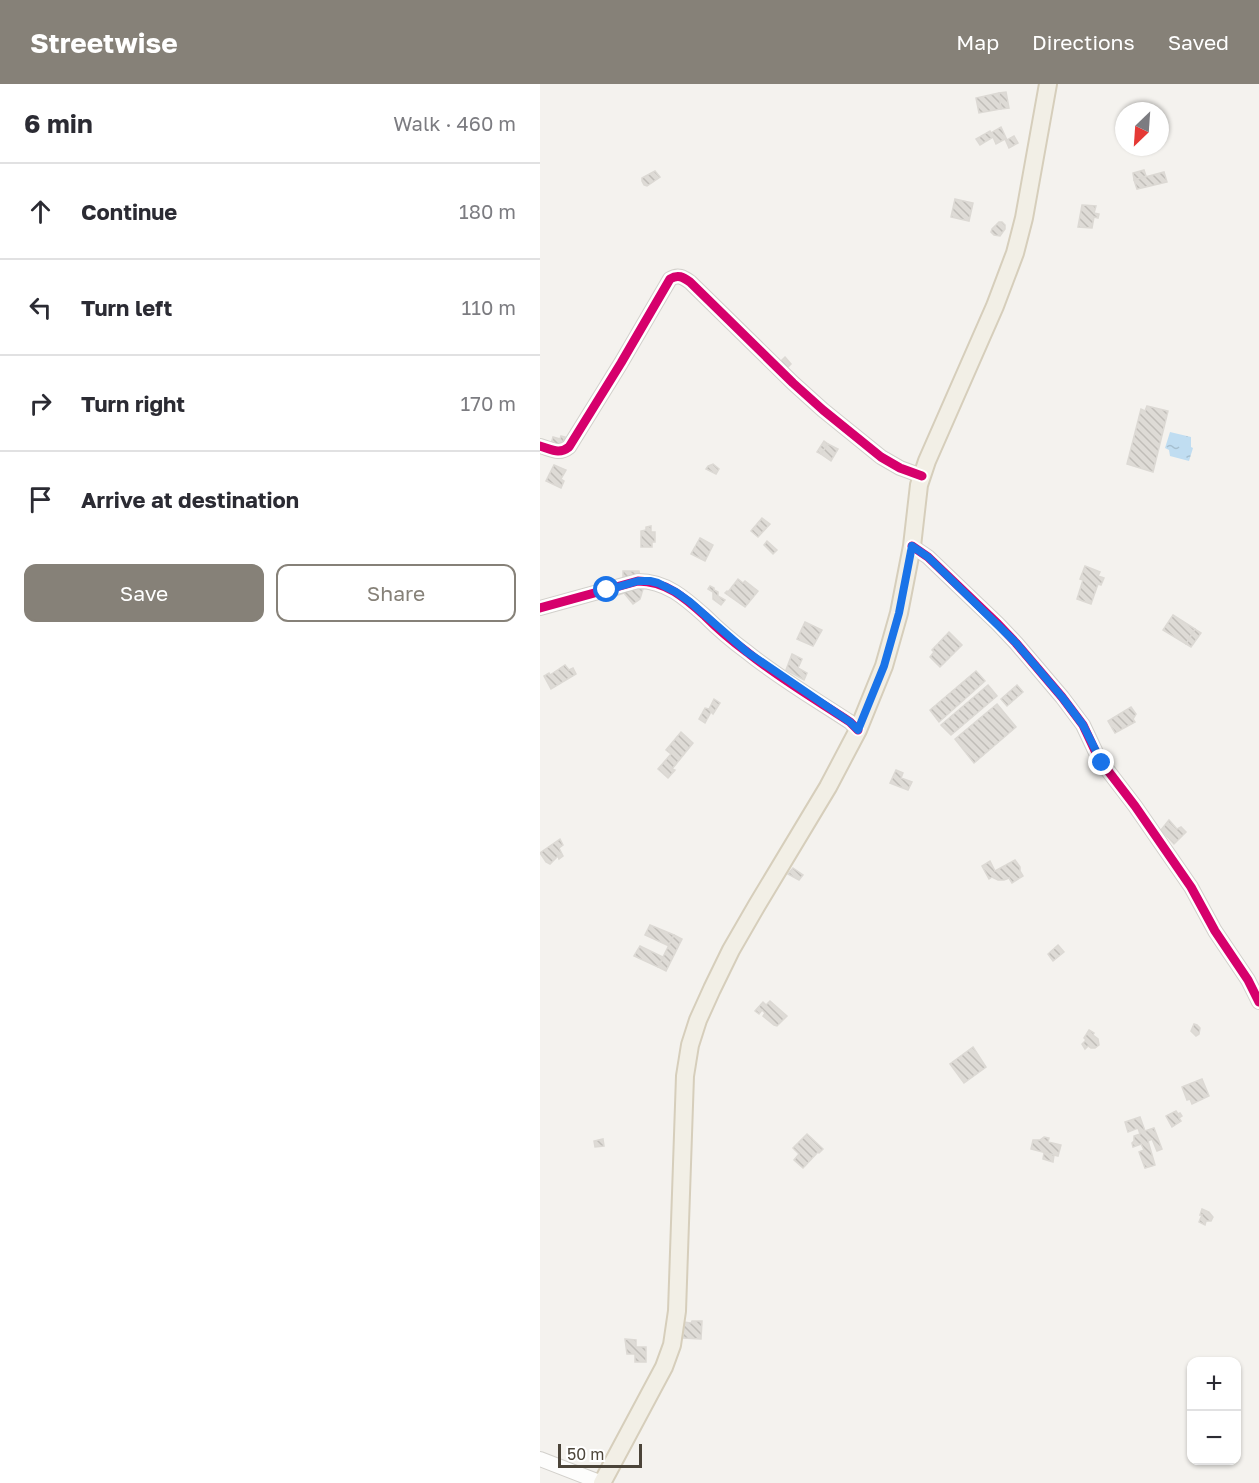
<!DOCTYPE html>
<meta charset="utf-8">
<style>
body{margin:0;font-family:"Golos Text",sans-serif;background:#f2f2f3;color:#2b2b33}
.controls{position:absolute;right:18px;bottom:18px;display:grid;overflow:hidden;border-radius:12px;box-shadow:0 2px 4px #0004}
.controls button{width:54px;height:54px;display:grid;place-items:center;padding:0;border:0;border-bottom:2px solid #e1e1e2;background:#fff;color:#2b2b33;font:30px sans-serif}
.compass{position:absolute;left:575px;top:18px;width:54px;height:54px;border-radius:50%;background:#fff;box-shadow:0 2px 4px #0004;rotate:205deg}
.scale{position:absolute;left:18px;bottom:15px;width:84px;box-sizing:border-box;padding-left:6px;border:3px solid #4b4439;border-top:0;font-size:16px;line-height:21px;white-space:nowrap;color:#4b4439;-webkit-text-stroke:4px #fff;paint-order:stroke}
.stop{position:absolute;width:18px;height:18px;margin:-14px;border:4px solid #1a73e8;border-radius:50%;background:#fff}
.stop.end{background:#1a73e8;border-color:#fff;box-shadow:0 2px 6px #0008}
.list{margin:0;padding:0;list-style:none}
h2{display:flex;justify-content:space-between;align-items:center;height:78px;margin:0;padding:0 24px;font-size:26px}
h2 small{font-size:20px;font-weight:400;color:#7c7c81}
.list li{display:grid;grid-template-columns:39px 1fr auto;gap:18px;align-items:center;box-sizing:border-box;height:96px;padding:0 24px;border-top:2px solid #e1e1e2}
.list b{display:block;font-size:22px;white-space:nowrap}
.list em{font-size:20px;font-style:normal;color:#7c7c81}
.actions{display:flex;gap:12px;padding:18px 24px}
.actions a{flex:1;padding:14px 0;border:2px solid #868178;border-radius:12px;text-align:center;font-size:21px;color:#868178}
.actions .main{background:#868178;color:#fff}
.icon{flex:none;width:33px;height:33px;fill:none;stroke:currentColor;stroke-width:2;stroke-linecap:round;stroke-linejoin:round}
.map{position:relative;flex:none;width:719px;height:1399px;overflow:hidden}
header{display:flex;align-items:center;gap:36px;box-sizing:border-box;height:84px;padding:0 30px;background:#868178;color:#fff}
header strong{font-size:28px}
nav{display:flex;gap:33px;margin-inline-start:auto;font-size:21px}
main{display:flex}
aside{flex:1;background:#fff}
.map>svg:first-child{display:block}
.water{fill:url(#water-ripples)}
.building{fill:url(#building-back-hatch);stroke:#dcd9d4;stroke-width:1.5}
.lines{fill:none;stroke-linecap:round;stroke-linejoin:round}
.minor-casing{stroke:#d2d0cb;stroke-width:16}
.major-casing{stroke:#d6cebb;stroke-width:20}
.minor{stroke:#fdfdfc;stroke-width:14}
.major{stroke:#f2efe6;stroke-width:16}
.cycleway-casing{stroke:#fff;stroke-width:13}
.cycleway{stroke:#d6006c;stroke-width:9}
.route{stroke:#1a73e8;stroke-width:8}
</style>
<header>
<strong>Streetwise</strong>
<nav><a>Map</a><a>Directions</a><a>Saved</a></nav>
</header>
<main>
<aside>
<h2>6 min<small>Walk · 460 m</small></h2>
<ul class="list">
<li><svg class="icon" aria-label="ahead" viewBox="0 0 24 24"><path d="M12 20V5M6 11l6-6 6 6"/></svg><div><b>Continue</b></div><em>180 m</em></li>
<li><svg class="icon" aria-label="left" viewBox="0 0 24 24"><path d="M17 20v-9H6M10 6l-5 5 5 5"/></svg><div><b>Turn left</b></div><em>110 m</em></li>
<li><svg class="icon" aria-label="right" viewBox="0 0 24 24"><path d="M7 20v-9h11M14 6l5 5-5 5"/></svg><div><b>Turn right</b></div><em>170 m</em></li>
<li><svg class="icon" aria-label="arrive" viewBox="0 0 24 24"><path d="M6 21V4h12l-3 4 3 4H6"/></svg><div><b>Arrive at destination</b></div></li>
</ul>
<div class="actions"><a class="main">Save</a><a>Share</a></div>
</aside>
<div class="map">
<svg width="719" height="1399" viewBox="0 0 719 1399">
<defs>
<pattern id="water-ripples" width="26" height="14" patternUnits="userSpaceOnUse" patternTransform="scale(1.5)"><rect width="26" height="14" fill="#c0ddf1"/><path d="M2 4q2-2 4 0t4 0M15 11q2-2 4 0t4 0" fill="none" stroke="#a6bfcf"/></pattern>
<pattern id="building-back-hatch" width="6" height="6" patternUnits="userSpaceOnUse" patternTransform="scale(1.5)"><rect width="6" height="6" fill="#dedbd6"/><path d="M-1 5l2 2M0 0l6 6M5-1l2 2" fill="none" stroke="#c0bdb8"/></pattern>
</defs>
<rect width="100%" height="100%" fill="#f4f2ee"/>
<path class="water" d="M630 348 651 353V363L653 364 649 377 630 372 629 366 625 364Z"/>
<g class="building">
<path d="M466 8 469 24 461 25 459 9Z"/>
<path d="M459 9 461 25 439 29 436 14Z"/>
<path d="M461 43 467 56 474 52 478 59 469 64 465 55 456 60 453 53 440 61 436 55 450 47 451 49Z"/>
<path d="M604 86 606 92 594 96 593 89Z"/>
<path d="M115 87 120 93 107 102 104 101 102 97V94Z"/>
<path d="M624 88 627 98 597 105 594 96Z"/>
<path d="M415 115 433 119 429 137 411 133Z"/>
<path d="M542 121 556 122 554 129 559 130 558 134 554 133 552 144 538 143Z"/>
<path d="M459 138H462L465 141V145L460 152 454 151 451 148 452 145Z"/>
<path d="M245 273 251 280 246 285 239 279Z"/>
<path d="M607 322 628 327 613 388 587 380 601 325 605 327Z"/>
<path d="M21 352 25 353 22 362 11 360 13 353 20 355Z"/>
<path d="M284 357 288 360 281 370 277 368Z"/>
<path d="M288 360 298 365 291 377 281 370Z"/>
<path d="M173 380 179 385 176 390 166 385 168 382Z"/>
<path d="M14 381 26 386 21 395 24 397 21 404 6 397Z"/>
<path d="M222 434 230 440 218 453 211 447Z"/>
<path d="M111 442V448H115V458H112V463H101V447L106 446V443Z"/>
<path d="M160 454 173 461 165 477 151 470Z"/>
<path d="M227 457 237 466 233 470 224 461Z"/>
<path d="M545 482 560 488 558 492 564 494 561 501 558 500 551 520 537 515 543 496 540 495Z"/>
<path d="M83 487H99L100 493H83Z"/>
<path d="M198 495 203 499 205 497 218 507 205 523 185 509 187 507 188 508Z"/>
<path d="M98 501 103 505 100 515 93 520 84 509 75 512 73 508Z"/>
<path d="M170 502 174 504V506L178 508V512L185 516 181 521 173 515V508L168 505Z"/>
<path d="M633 531 655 545 646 560 623 546Z"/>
<path d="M265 538 282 546 273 562 257 555Z"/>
<path d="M655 545 661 549 651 563 646 560Z"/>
<path d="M409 548 422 561 400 583 390 573 394 568 392 566Z"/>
<path d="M252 570 262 575 258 584 267 589 264 596 246 586Z"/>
<path d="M25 581 29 586 33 584 36 590 11 605 4 592 9 589 10 591Z"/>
<path d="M436 587 445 597 399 638 390 626Z"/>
<path d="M448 601 457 612 411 651 401 641Z"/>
<path d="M477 601 483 608 467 622 461 615Z"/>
<path d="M174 615 180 619 173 630 171 628 165 639 159 635 165 624 169 625Z"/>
<path d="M457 620 476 643 434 679 415 655Z"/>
<path d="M591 623 596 630 593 635 595 638 575 649 568 637Z"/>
<path d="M141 648 153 659 132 685 135 686 128 694 118 685 131 670 126 666Z"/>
<path d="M356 686 363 689 361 694 372 698 368 706 350 699Z"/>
<path d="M629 736 637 745 641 743 646 748 634 760 621 746Z"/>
<path d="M20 755 23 761 19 764 23 772 19 775 18 772 10 780 6 778 0 769Z"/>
<path d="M475 776 480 783V787L483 792 472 799 469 794 464 796H458L452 793 449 795 442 782 450 777 455 787Z"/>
<path d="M253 784 263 791 259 796 248 790Z"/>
<path d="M110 841 134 851 129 862 105 851Z"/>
<path d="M134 851 142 855 126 887 118 883Z"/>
<path d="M518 861 524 868 513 877 508 870Z"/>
<path d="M100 862 123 873 118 883 94 872Z"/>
<path d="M230 917 247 932 237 942 234 941 223 932 225 929 222 926 219 930 215 927 223 918 226 921Z"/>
<path d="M654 940 657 941 660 944 659 950 656 952 651 947Z"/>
<path d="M549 946 554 949 553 951 558 955 559 961 555 964H551L548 962 545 965 542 960 546 956 544 954Z"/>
<path d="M433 963 446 983 424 999 410 980Z"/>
<path d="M662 995 669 1012 652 1020 650 1015 647 1016 642 1003Z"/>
<path d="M636 1027 638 1030 640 1029 642 1032 639 1034 641 1037 632 1043 626 1032Z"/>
<path d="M600 1033 605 1047 614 1044 622 1065 617 1067 612 1055 608 1057 615 1081 605 1084 599 1068 604 1066 601 1060 593 1063 592 1059 594 1057V1052L600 1050 598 1044 588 1048 585 1038Z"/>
<path d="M267 1050 283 1065 279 1069 278 1068 263 1084 254 1076 259 1070 253 1064Z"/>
<path d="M504 1053 509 1054 508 1058 521 1061 518 1072 491 1065 493 1056H500Z"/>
<path d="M63 1055 64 1062 55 1063 54 1057Z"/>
<path d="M504 1069 514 1071 513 1078 503 1075Z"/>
<path d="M662 1125 669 1128 673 1133 671 1137H666L665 1141 659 1138 662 1131H660Z"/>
<path d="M152 1237H162L161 1255 143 1254 144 1238 151 1239Z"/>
<path d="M85 1255 96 1256V1263H106V1278H95V1270H87Z"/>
</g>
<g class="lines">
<defs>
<g id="minor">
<path d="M0 362C11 365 19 371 29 363L81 279 130 195C138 190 143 193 150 198L253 299 283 326 341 373 360 384 382 392"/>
<path d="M372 462 388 473 458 540 476 559 522 613 543 641 559 675 595 722 651 803 675 847 708 896 719 918"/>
<path d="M0 524 98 497C126 497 145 514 165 532 178 545 192 557 207 568 239 594 275 615 310 638L318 646"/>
<path d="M0 1375 62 1399"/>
</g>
<path id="major" d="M62 1399 124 1283 132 1261 137 1227 145 992 150 961 158 936 172 905 191 866 217 821 288 703 318 646 344 582 359 529 372 462 379 401 387 377 455 222 475 169 484 134 508 0"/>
</defs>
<use href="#minor" class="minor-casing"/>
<use href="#major" class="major-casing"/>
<use href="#minor" class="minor"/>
<use href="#major" class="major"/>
<defs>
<g id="cycleway">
<path d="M0 362C11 365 19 371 29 363L81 279 130 195C138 190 143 193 150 198L253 299 283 326 341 373 360 384 382 392"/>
<path d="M372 462 388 473 458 540 476 559 522 613 543 641 559 675 595 722 651 803 675 847 708 896 719 918"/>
<path d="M0 524 98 497C126 497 145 514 165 532 178 545 192 557 207 568 239 594 275 615 310 638L318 646"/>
</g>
</defs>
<use href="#cycleway" class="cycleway-casing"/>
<use href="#cycleway" class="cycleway"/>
</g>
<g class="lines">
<path class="route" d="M67 506 98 497H110L118 499 136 508 150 518 207 568 310 638 318 646 344 582 359 529 372 462 388 473 476 559 522 613 543 641 562 679"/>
</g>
</svg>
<div class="controls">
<button>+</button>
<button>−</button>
</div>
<svg class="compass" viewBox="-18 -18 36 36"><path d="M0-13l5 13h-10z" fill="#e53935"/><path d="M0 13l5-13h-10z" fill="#7c7c81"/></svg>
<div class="scale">50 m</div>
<div class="stop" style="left:67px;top:506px"></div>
<div class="stop end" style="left:562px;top:679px"></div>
</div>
</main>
